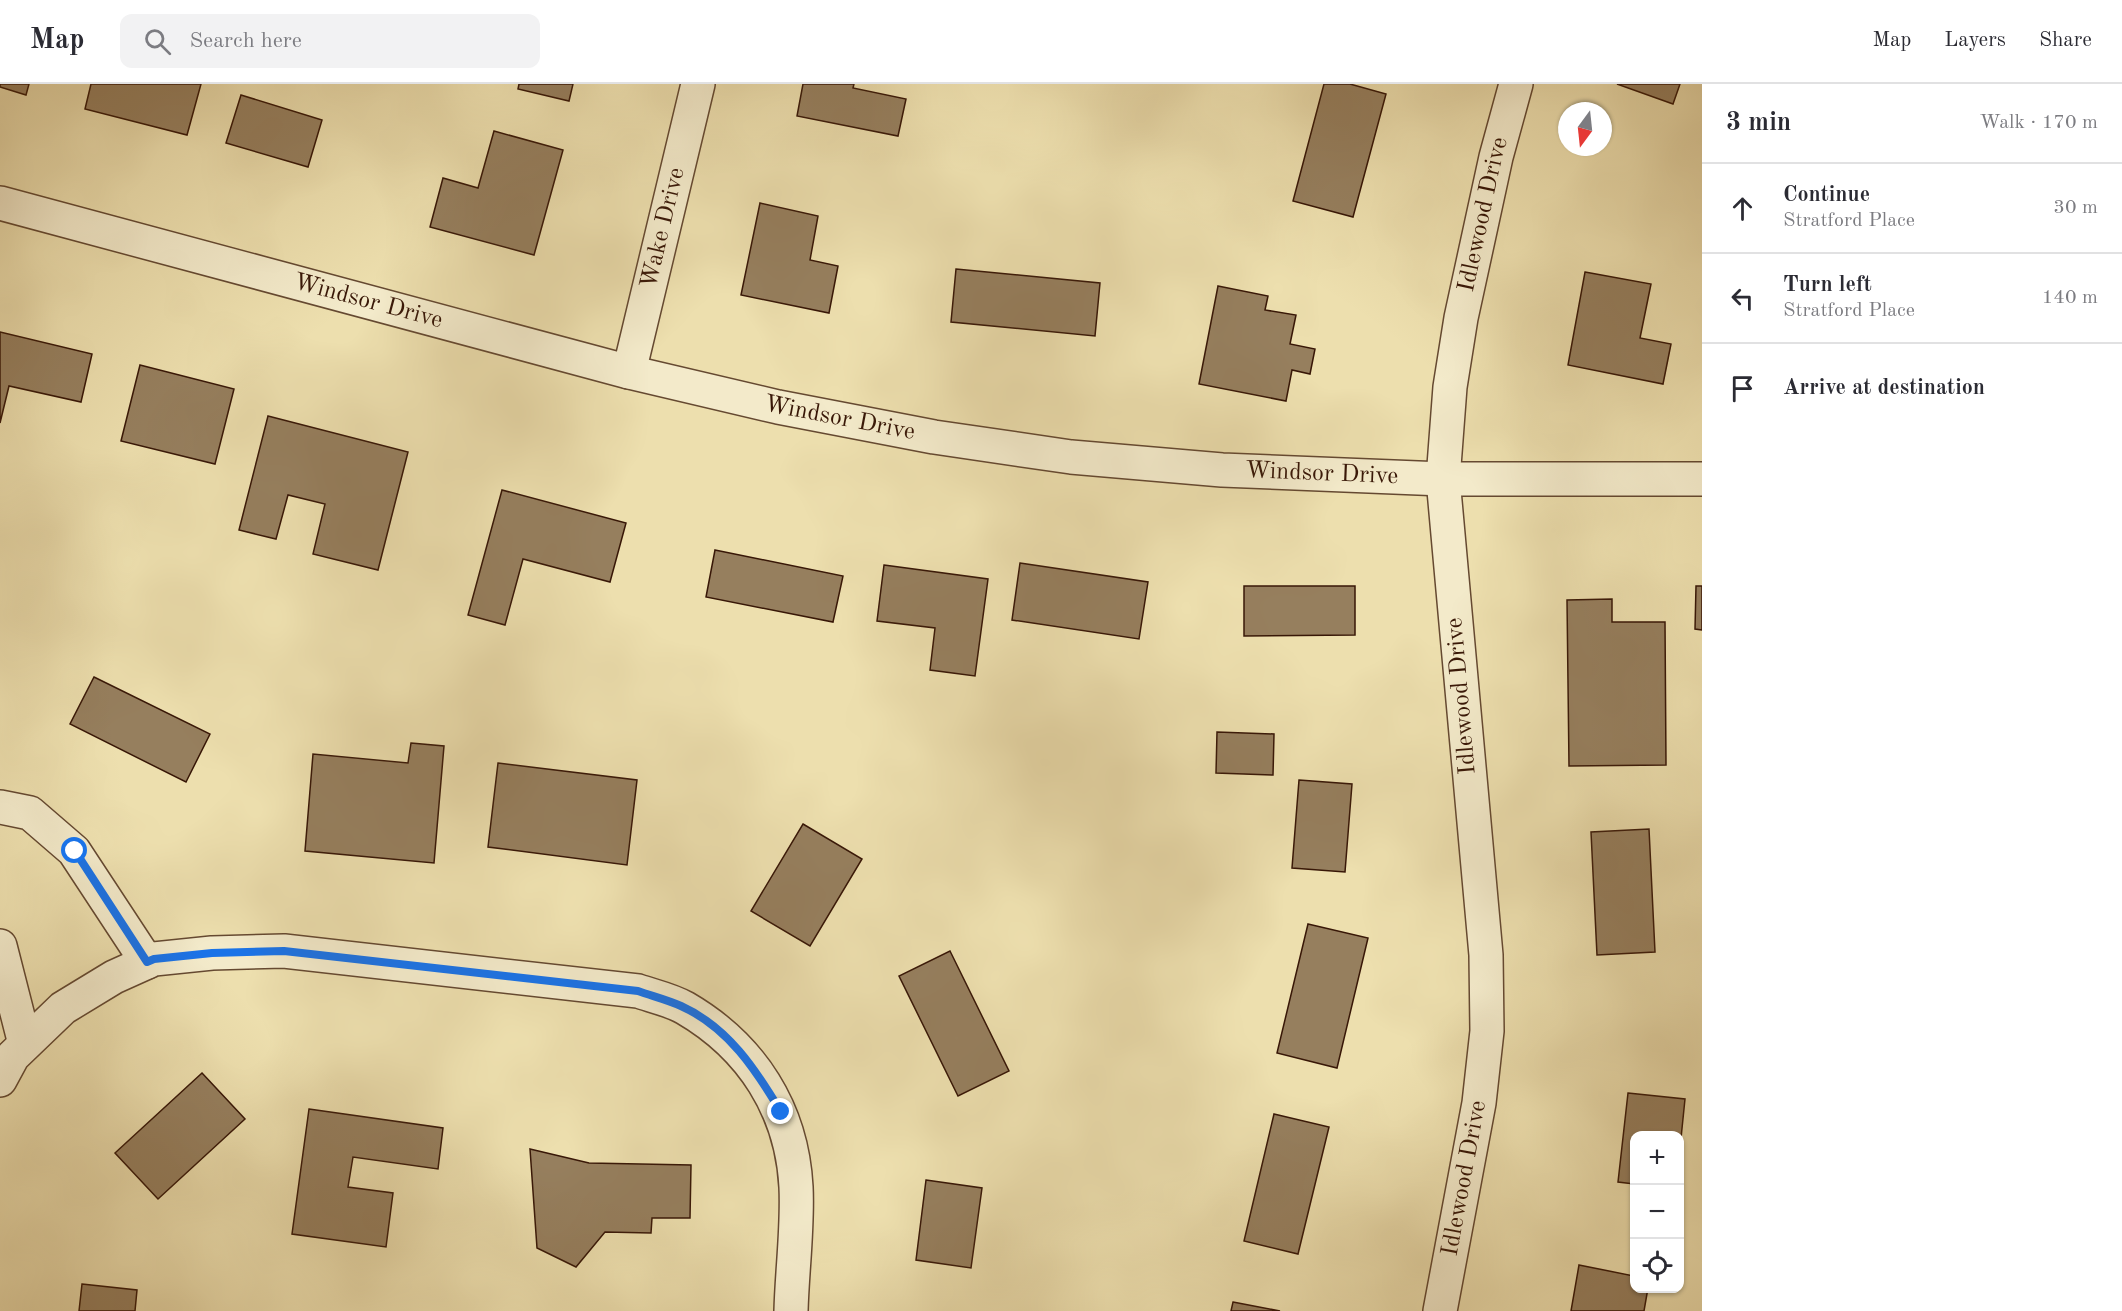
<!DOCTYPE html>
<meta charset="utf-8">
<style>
body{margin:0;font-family:"Old Standard TT",serif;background:#f2f2f3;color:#2b2b33}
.controls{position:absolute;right:18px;bottom:18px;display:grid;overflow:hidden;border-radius:12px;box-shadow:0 2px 4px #0004}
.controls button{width:54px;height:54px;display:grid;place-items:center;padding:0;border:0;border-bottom:2px solid #e1e1e2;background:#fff;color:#2b2b33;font:30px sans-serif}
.compass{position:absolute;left:1558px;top:18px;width:54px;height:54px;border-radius:50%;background:#fff;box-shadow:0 2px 4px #0004;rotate:195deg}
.stop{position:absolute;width:18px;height:18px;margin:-14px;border:4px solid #1a73e8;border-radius:50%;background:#fff}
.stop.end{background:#1a73e8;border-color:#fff;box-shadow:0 2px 6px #0008}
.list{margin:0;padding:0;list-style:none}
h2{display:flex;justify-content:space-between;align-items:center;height:78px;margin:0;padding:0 24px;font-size:26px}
h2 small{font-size:20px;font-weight:400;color:#7c7c81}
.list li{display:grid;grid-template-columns:39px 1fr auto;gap:18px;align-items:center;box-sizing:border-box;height:90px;padding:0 24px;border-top:2px solid #e1e1e2}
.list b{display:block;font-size:22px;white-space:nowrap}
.list p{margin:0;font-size:20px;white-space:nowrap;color:#7c7c81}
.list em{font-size:20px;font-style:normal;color:#7c7c81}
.icon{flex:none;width:33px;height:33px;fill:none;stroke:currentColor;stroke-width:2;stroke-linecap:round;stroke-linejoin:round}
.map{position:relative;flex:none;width:1702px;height:1227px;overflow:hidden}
header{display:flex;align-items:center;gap:36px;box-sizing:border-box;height:84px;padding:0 30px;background:#fff;border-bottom:2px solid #e1e1e2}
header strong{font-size:28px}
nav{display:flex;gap:33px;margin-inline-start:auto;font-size:21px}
.search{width:420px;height:54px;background:#f2f2f3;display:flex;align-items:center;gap:15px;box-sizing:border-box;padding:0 21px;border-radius:12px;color:#7c7c81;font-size:22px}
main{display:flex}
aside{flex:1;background:#fff}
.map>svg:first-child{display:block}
.building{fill:#967f5e;stroke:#381707;stroke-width:1.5}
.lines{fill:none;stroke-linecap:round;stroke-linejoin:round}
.minor-casing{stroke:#654931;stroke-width:36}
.minor{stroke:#f3eaca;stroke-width:33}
.route{stroke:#1a73e8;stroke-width:8}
.labels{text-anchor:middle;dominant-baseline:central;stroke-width:4.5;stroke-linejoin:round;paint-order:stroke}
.street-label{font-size:24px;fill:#381707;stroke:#f3eaca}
</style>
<header>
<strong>Map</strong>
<div class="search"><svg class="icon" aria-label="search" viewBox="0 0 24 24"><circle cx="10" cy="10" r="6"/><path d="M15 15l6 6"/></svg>Search here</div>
<nav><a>Map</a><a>Layers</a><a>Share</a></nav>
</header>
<main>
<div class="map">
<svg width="1702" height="1227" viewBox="0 0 1702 1227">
<rect width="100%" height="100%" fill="#eddfae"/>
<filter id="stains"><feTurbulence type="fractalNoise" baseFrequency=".00333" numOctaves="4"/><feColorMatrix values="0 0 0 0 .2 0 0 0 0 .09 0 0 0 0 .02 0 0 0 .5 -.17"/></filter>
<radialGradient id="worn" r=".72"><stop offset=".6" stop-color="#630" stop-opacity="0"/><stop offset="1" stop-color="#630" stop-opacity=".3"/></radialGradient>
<g class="building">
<path d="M0 0H29L26 11 0 3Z"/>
<path d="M91 0H201L187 51 85 25Z"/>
<path d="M519 0H573L569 17 518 5Z"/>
<path d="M803 0H854L853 4 906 15 898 52 797 32Z"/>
<path d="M1324 0H1350L1386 10 1353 133 1293 117Z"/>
<path d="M1617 0H1680L1673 20Z"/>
<path d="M241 11 322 36 308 83 226 59Z"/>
<path d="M494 47 563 66 534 171 430 143 443 94 478 104Z"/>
<path d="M760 119 818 132 810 176 838 182 829 229 741 211Z"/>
<path d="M956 185 1100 199 1095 252 951 238Z"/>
<path d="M1585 188 1651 200 1640 254 1671 260 1663 300 1568 281Z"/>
<path d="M1218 202 1268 212 1265 226 1296 231 1290 260 1315 265 1310 290 1292 286 1286 317 1199 300Z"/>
<path d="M0 248 92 270 81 318 9 302 0 339Z"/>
<path d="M140 281 234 305 215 380 121 357Z"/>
<path d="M268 332 408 368 378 486 313 470 325 420 288 411 276 455 239 446Z"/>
<path d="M502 406 626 439 610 498 523 475 505 541 468 531Z"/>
<path d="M715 466 843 492 833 538 706 513Z"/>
<path d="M1020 479 1148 498 1139 555 1012 536Z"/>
<path d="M884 481 988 495 975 592 930 586 935 544 877 537Z"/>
<path d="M1244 502H1355V551L1244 552Z"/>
<path d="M1696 502H1702V546L1695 545Z"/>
<path d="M1612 515V538H1665L1666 681 1569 682 1567 516Z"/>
<path d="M94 593 210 650 186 698 70 640Z"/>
<path d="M1217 648 1274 650 1273 691 1216 689Z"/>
<path d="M411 659 444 662 434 779 305 767 313 670 408 679Z"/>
<path d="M498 679 637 696 627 781 488 763Z"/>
<path d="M1299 696 1352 700 1345 788 1292 784Z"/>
<path d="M803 740 862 775 810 862 751 827Z"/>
<path d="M1649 745 1655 868 1597 871 1591 748Z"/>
<path d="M1308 840 1368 854 1337 984 1277 969Z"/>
<path d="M950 867 1009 987 958 1012 899 892Z"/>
<path d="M202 989 245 1035 158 1115 115 1069Z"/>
<path d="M1628 1009 1685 1015 1680 1064V1052H1634V1100L1618 1098Z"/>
<path d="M309 1025 443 1044 438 1085 353 1073 348 1103 393 1109 386 1163 292 1150Z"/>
<path d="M1274 1030 1329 1043 1298 1170 1244 1157Z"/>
<path d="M530 1065 589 1079 691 1081 690 1134H652L651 1149 605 1148 576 1183 537 1164Z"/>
<path d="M926 1096 982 1104 971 1184 916 1176Z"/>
<path d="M1579 1181 1634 1192V1204H1648L1644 1227H1571Z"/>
<path d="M82 1200 137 1206 135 1227H79Z"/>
<path d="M1233 1218 1280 1227H1231Z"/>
</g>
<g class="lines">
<defs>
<g id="minor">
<path id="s1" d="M0 119 629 288 778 323 934 353 1071 373 1222 386 1443 395H1702"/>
<path id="s2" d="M629 288 698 0"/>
<path d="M0 723 30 729 74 767 147 878"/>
<path d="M0 862 25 960"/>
<path d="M0 996 13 972 63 924 114 893 154 875 212 869 284 867 638 907C653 912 671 916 685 924 752 963 792 1026 796 1103 798 1143 792 1187 791 1227"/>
<path id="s3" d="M1440 1227 1479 1019 1487 947 1486 871 1443 395 1450 303 1461 234 1496 73 1516 0"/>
</g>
</defs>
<use href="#minor" class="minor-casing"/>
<use href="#minor" class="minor"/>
</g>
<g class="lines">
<path class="route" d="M75 767 147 878 154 875 212 869 284 867 638 907C652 912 668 916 681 922 728 943 756 986 781 1028"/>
</g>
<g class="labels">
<g class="street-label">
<text stroke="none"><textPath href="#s3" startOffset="1106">Idlewood Drive</textPath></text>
<text stroke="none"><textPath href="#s2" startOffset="148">Wake Drive</textPath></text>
<text stroke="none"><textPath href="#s1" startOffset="381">Windsor Drive</textPath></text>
<text stroke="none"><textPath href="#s1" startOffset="867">Windsor Drive</textPath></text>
<text stroke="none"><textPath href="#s1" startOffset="1353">Windsor Drive</textPath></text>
<text transform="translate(1462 612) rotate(-95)">Idlewood Drive</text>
<text stroke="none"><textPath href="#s3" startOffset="135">Idlewood Drive</textPath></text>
</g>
</g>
<rect width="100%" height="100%" filter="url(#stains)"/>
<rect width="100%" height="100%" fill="url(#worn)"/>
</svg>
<div class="controls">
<button>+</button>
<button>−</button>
<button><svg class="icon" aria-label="locate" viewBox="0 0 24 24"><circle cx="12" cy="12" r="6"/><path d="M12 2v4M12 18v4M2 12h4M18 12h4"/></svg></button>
</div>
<svg class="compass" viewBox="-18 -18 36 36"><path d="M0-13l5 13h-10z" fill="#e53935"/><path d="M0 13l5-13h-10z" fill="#7c7c81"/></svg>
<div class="stop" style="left:75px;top:767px"></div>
<div class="stop end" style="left:781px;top:1028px"></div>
</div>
<aside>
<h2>3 min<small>Walk · 170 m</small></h2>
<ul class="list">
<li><svg class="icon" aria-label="ahead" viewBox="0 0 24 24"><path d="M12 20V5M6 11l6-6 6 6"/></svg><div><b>Continue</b><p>Stratford Place</p></div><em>30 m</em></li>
<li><svg class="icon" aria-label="left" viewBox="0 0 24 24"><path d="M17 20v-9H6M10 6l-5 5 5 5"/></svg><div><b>Turn left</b><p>Stratford Place</p></div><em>140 m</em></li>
<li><svg class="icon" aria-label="arrive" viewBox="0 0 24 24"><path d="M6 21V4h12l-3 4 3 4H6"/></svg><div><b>Arrive at destination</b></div></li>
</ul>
</aside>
</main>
